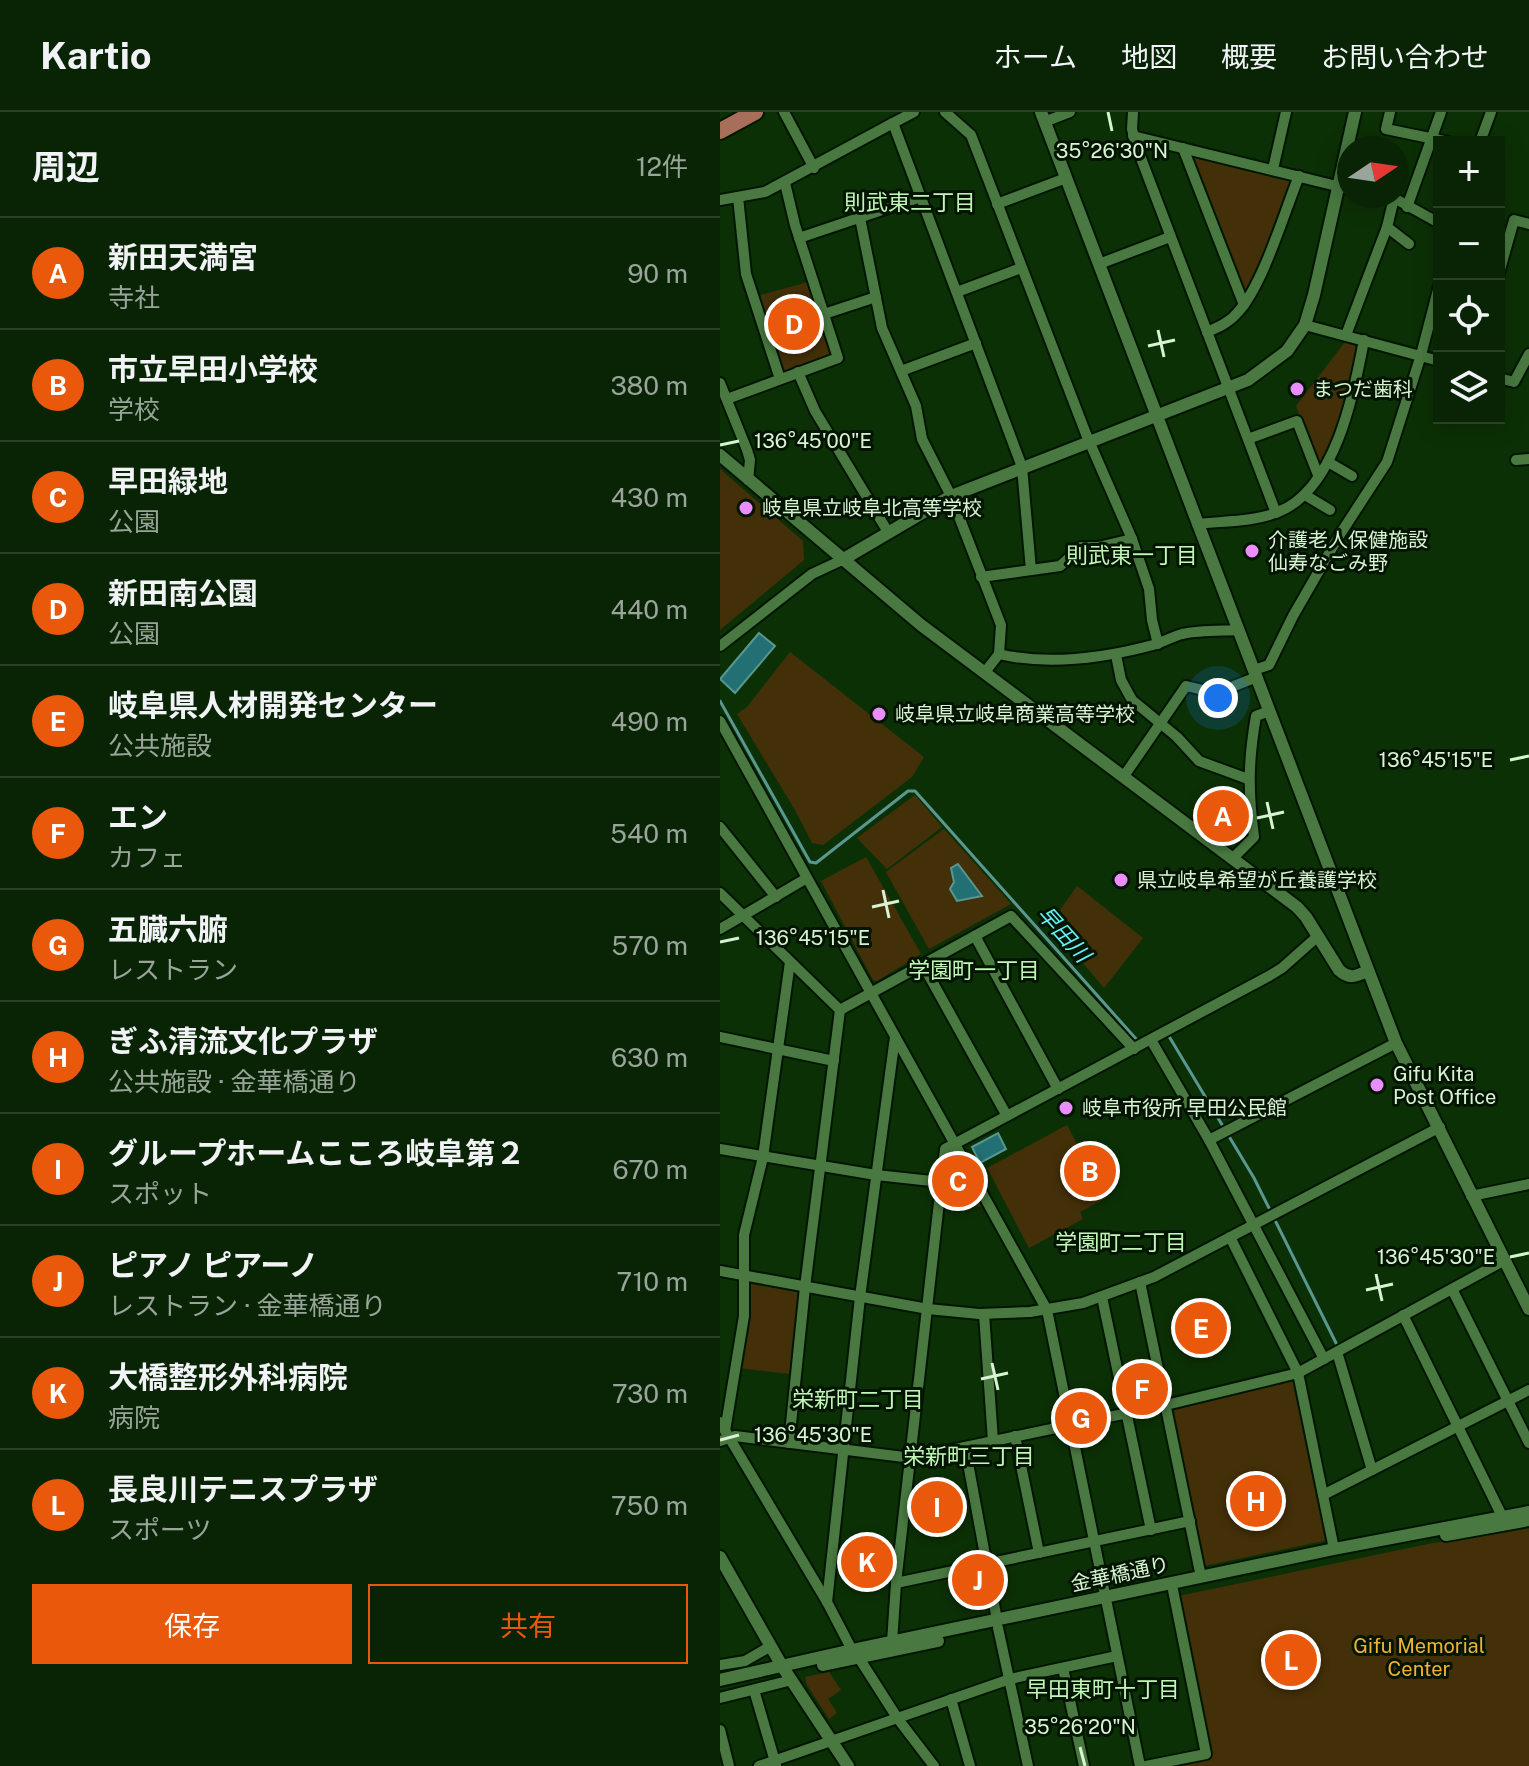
<!DOCTYPE html>
<html lang="ja">
<meta charset="utf-8">
<style>
body{margin:0;font-family:"Public Sans","Noto Sans JP",sans-serif;background:#173013;color:#f1f3f6}
.controls{position:absolute;right:24px;top:24px;display:grid;overflow:hidden;border-radius:0px;box-shadow:0 4px 20px #0003}
.controls button{width:72px;height:72px;display:grid;place-items:center;padding:0;border:0;border-bottom:2px solid #294126;background:#092404;color:#f1f3f6;font:40px sans-serif}
.compass{position:absolute;left:617px;top:24px;width:72px;height:72px;border-radius:50%;background:#092404;box-shadow:0 4px 20px #0003;rotate:77deg}
.you{position:absolute;left:498px;top:586px;width:28px;height:28px;margin:-20px;border:6px solid #fff;border-radius:50%;background:#1a73e8;box-shadow:0 0 0 12px #1a73e833}
.badge{display:grid;place-items:center;width:52px;height:52px;border-radius:50%;background:#ea580c;color:#fff;font-size:26px;font-weight:700}
.pin{position:absolute;translate:-50% -50%;border:4px solid #fff;box-shadow:0 2px 8px #0006}
.list{margin:0;padding:0;list-style:none}
h2{display:flex;justify-content:space-between;align-items:center;height:104px;margin:0;padding:0 32px;font-size:34px}
h2 small{font-size:26px;font-weight:400;color:#99a49a}
.list li{display:grid;grid-template-columns:52px 1fr auto;gap:24px;align-items:center;box-sizing:border-box;height:112px;padding:0 32px;border-top:2px solid #294126}
.list b{display:block;font-size:30px;white-space:nowrap}
.list p{margin:0;font-size:26px;white-space:nowrap;color:#99a49a}
.list em{font-size:26px;font-style:normal;color:#99a49a}
.actions{display:flex;gap:16px;padding:24px 32px}
.actions a{flex:1;padding:18px 0;border:2px solid #ea580c;border-radius:0px;text-align:center;font-size:28px;color:#ea580c}
.actions .main{background:#ea580c;color:#fff}
.icon{flex:none;width:44px;height:44px;fill:none;stroke:currentColor;stroke-width:2;stroke-linecap:round;stroke-linejoin:round}
.map{position:relative;flex:none;width:809px;height:1654px;overflow:hidden}
header{display:flex;align-items:center;gap:48px;box-sizing:border-box;height:112px;padding:0 40px;background:#092404;border-bottom:2px solid #294126}
header strong{font-size:38px}
nav{display:flex;gap:44px;margin-inline-start:auto;font-size:28px}
main{display:flex}
aside{flex:1;background:#092404}
.map>svg:first-child{display:block}
.green{fill:#443008}
.water{fill:#237074;stroke:#599790;stroke-width:2}
.lines{fill:none;stroke-linecap:round;stroke-linejoin:round}
.stream{stroke:#599790;stroke-width:3}
.minor-casing{stroke:#011600;stroke-width:14}
.tertiary-casing{stroke:#011600;stroke-width:16}
.primary-casing{stroke:#011600;stroke-width:20}
.minor{stroke:#497941;stroke-width:10}
.tertiary{stroke:#497941;stroke-width:12}
.primary{stroke:#a76e5a;stroke-width:16}
.ticks{fill:none;stroke:#d8f3d3;stroke-width:3}
.poi-dot{fill:#ea8dfd;stroke:#031501;stroke-width:3}
.labels{text-anchor:middle;dominant-baseline:central;stroke-width:6;stroke-linejoin:round;paint-order:stroke}
.poi-label{font-size:20px;fill:#d8f3d3;stroke:#031501;text-anchor:start}
.street-label{font-size:20px;fill:#d8f3d3;stroke:#031501}
.park-label{font-size:20px;fill:#f0b232;stroke:#031501}
.neighbourhood-label{font-size:22px;fill:#c0f6b6;stroke:#031501}
.water-label{font-size:22px;font-style:italic;fill:#64f1f9;stroke:#031501}
.ticks-label{font-size:20px;text-anchor:middle;fill:#d8f3d3;stroke:#031501;stroke-width:6;stroke-linejoin:round;paint-order:stroke}
</style>
<header>
<strong>Kartio</strong>
<nav><a>ホーム</a><a>地図</a><a>概要</a><a>お問い合わせ</a></nav>
</header>
<main>
<aside>
<h2>周辺<small>12件</small></h2>
<ul class="list">
<li><span class="badge">A</span><div><b>新田天満宮</b><p>寺社</p></div><em>90 m</em></li>
<li><span class="badge">B</span><div><b>市立早田小学校</b><p>学校</p></div><em>380 m</em></li>
<li><span class="badge">C</span><div><b>早田緑地</b><p>公園</p></div><em>430 m</em></li>
<li><span class="badge">D</span><div><b>新田南公園</b><p>公園</p></div><em>440 m</em></li>
<li><span class="badge">E</span><div><b>岐阜県人材開発センター</b><p>公共施設</p></div><em>490 m</em></li>
<li><span class="badge">F</span><div><b>エン</b><p>カフェ</p></div><em>540 m</em></li>
<li><span class="badge">G</span><div><b>五臓六腑</b><p>レストラン</p></div><em>570 m</em></li>
<li><span class="badge">H</span><div><b>ぎふ清流文化プラザ</b><p>公共施設 · 金華橋通り</p></div><em>630 m</em></li>
<li><span class="badge">I</span><div><b>グループホームこころ岐阜第２</b><p>スポット</p></div><em>670 m</em></li>
<li><span class="badge">J</span><div><b>ピアノ ピアーノ</b><p>レストラン · 金華橋通り</p></div><em>710 m</em></li>
<li><span class="badge">K</span><div><b>大橋整形外科病院</b><p>病院</p></div><em>730 m</em></li>
<li><span class="badge">L</span><div><b>長良川テニスプラザ</b><p>スポーツ</p></div><em>750 m</em></li>
</ul>
<div class="actions"><a class="main">保存</a><a>共有</a></div>
</aside>
<div class="map">
<svg width="809" height="1654" viewBox="0 0 809 1654">
<rect width="100%" height="100%" fill="#0c3005"/>
<g class="green">
<path d="M475 43 573 69 527 181H525L473 45Z"/>
<path d="M88 170 112 240 110 244 65 261 61 260 37 184Z"/>
<path d="M625 230 637 233 639 237 619 310 601 353 598 352 576 294Z"/>
<path d="M0 357 83 429 84 448 0 518Z"/>
<path d="M70 540 204 645 192 665 103 733 92 731 75 698 17 602 27 595Z"/>
<path d="M195 683 222 715 167 757 137 726Z"/>
<path d="M224 717 291 792 209 837 166 760Z"/>
<path d="M146 745 201 842 157 869 153 868 101 769Z"/>
<path d="M357 774 423 826 384 876 330 812Z"/>
<path d="M347 1013 386 1086 360 1100 363 1107 309 1136 267 1056Z"/>
<path d="M231 1047H236L263 1095 226 1091Z"/>
<path d="M30 1169 80 1177 70 1262 18 1256Z"/>
<path d="M576 1267 608 1428 484 1454 452 1296Z"/>
<path d="M809 1415V1654H440L492 1643 459 1484 708 1432Z"/>
<path d="M109 1560 121 1578 108 1587 117 1601 109 1607 87 1573 85 1565Z"/>
</g>
<g class="water">
<path d="M39 521 55 534 15 581 0 567Z"/>
<path d="M238 752 262 784 237 789 230 777 234 770 231 756Z"/>
<path d="M278 1021 286 1037 260 1051 252 1035Z"/>
</g>
<g class="lines">
<g class="stream">
<path d="M0 589 90 750 96 751 188 679H195L417 928H421"/>
<path d="M447 921 534 1066 617 1233"/>
</g>
<defs>
<g id="minor">
<path d="M64 0 94 56"/>
<path d="M194 0 173 11 302 355 311 458"/>
<path d="M225 0 251 23 366 322 412 427 429 477 432 508 438 532"/>
<path d="M413 0 412 17 416 33 556 401"/>
<path d="M670 0 666 17 729 30"/>
<path d="M324 10 350 0"/>
<path d="M413 24 629 77"/>
<path d="M760 30 771 0"/>
<path d="M463 36 524 193"/>
<path d="M553 57 566 0"/>
<path d="M663 84 674 86 719 111"/>
<path d="M18 85 26 162 60 267"/>
<path d="M0 88 45 80 173 11"/>
<path d="M277 92 346 66"/>
<path d="M687 95 721 0"/>
<path d="M140 106 162 216 196 294 202 327 231 384 281 513 279 542 265 560"/>
<path d="M667 115 689 132"/>
<path d="M79 126 201 85"/>
<path d="M379 152 450 125"/>
<path d="M779 161 794 108 809 112"/>
<path d="M237 180 301 156"/>
<path d="M104 202 156 185"/>
<path d="M585 213 719 249"/>
<path d="M487 220C499 215 510 210 518 200 543 173 564 101 579 64"/>
<path d="M626 223 667 115 674 86"/>
<path d="M181 259 256 231"/>
<path d="M78 260 95 299 168 420"/>
<path d="M779 266 794 270 809 242"/>
<path d="M0 271 27 338 30 348 28 368"/>
<path d="M7 287 118 246 75 113 65 71"/>
<path d="M528 327 577 309 598 363"/>
<path d="M796 348 809 347"/>
<path d="M608 350 632 364"/>
<path d="M585 383 610 398"/>
<path d="M477 412C503 409 534 410 558 400 615 378 634 282 644 228"/>
<path d="M261 465 340 454 361 435H378L412 427"/>
<path d="M0 534 92 462 122 448"/>
<path d="M279 542C329 554 384 546 433 533 443 530 452 525 462 522 480 518 501 519 519 518"/>
<path d="M396 543 401 568 412 588 457 625 479 649 528 667"/>
<path d="M534 558 549 553 573 504 619 424 667 350 701 243 719 174"/>
<path d="M0 609 327 1198 420 1654"/>
<path d="M404 664 466 574 496 581 537 565"/>
<path d="M0 715 56 785"/>
<path d="M513 746 534 725C528 679 528 650 536 604L549 599"/>
<path d="M0 781 120 898"/>
<path d="M0 817 87 766"/>
<path d="M255 824 338 977"/>
<path d="M203 853 287 1004"/>
<path d="M120 898 291 804 414 937"/>
<path d="M0 925 114 949"/>
<path d="M431 928 489 1028"/>
<path d="M0 1037 156 1063 221 1070"/>
<path d="M751 1084 809 1072"/>
<path d="M510 1125 578 1261 614 1437"/>
<path d="M0 1159 208 1197 259 1202 310 1200 363 1191 434 1165 720 1015"/>
<path d="M420 1170 481 1465"/>
<path d="M732 1177 809 1331"/>
<path d="M382 1185 431 1418"/>
<path d="M264 1202 273 1329"/>
<path d="M683 1203 782 1404"/>
<path d="M617 1240 652 1358"/>
<path d="M604 1247 489 1028 676 931"/>
<path d="M0 1310 107 1490 132 1538"/>
<path d="M5 1319 24 1204V1123L43 1045 70 850"/>
<path d="M295 1324 319 1441"/>
<path d="M0 1329 15 1324 192 1346 446 1293 578 1261 783 1149"/>
<path d="M69 1331 85 1175 120 898"/>
<path d="M245 1335 277 1508"/>
<path d="M603 1383 809 1278"/>
<path d="M176 1471 470 1409"/>
<path d="M107 1490 140 1185 175 925"/>
<path d="M278 1516 308 1654"/>
<path d="M172 1530 176 1471 225 1037 549 864 562 856 598 824"/>
<path d="M139 1546 178 1607 214 1654"/>
<path d="M0 1553 25 1549 51 1534"/>
<path d="M343 1556 364 1654"/>
<path d="M34 1578 56 1653"/>
<path d="M0 1586 72 1568"/>
<path d="M231 1587 250 1654"/>
<path d="M0 1618 9 1654"/>
<path d="M39 1654 290 1567 397 1544"/>
<path d="M426 1654 486 1642 453 1478"/>
</g>
<g id="tertiary">
<path d="M321 0 676 931 809 1197"/>
<path d="M0 343 201 513 577 795 586 805 619 858C629 867 635 865 647 859"/>
<path d="M122 448 231 384 528 268 567 239 585 213 594 183 635 0"/>
<path d="M726 1423 809 1408"/>
<path d="M0 1445 62 1554 128 1654"/>
<path d="M103 1553 218 1529"/>
<path d="M0 1568 132 1538 614 1437 809 1400"/>
</g>
<path id="primary" d="M0 19 35 0"/>
</defs>
<use href="#minor" class="minor-casing"/>
<use href="#tertiary" class="tertiary-casing"/>
<use href="#primary" class="primary-casing"/>
<use href="#minor" class="minor"/>
<use href="#tertiary" class="tertiary"/>
<use href="#primary" class="primary"/>
</g>
<path class="ticks" d="M388 0 392 19M438 218 444 245M428 234 455 228M0 333 19 329M790 648 809 644M547 690 553 717M537 706 564 700M163 778 169 806M152 795 179 789M0 830 19 826M790 1145 809 1141M656 1162 662 1189M646 1178 673 1172M272 1251 278 1278M261 1267 288 1261M0 1328 19 1323M360 1635 365 1654"/>
<g class="poi-dot">
<circle cx="577" cy="277" r="8"/>
<circle cx="26" cy="396" r="8"/>
<circle cx="532" cy="439" r="8"/>
<circle cx="159" cy="602" r="8"/>
<circle cx="401" cy="768" r="8"/>
<circle cx="657" cy="973" r="8"/>
<circle cx="346" cy="996" r="8"/>
</g>
<g class="labels">
<g class="poi-label">
<text x="593" y="277">まつだ歯科</text>
<text x="42" y="396">岐阜県立岐阜北高等学校</text>
<text x="548" y="428">介護老人保健施設<tspan x="548" dy="23">仙寿なごみ野</tspan></text>
<text x="175" y="602">岐阜県立岐阜商業高等学校</text>
<text x="417" y="768">県立岐阜希望が丘養護学校</text>
<text x="673" y="962">Gifu Kita<tspan x="673" dy="23">Post Office</tspan></text>
<text x="362" y="996">岐阜市役所 早田公民館</text>
</g>
<g class="street-label">
<text transform="translate(400 1462) rotate(-12)">金華橋通り</text>
</g>
<g class="park-label">
<text x="699" y="1534">Gifu Memorial<tspan x="699" dy="23">Center</tspan></text>
</g>
<g class="neighbourhood-label">
<text x="190" y="90">則武東二丁目</text>
<text x="412" y="443">則武東一丁目</text>
<text x="254" y="858">学園町一丁目</text>
<text x="401" y="1130">学園町二丁目</text>
<text x="138" y="1287">栄新町二丁目</text>
<text x="249" y="1344">栄新町三丁目</text>
<text x="383" y="1577">早田東町十丁目</text>
</g>
<g class="water-label">
<text transform="translate(344 822) rotate(48)">早田川</text>
</g>
</g>
<g class="ticks-label">
<text x="392" y="46">35°26'30"N</text>
<text x="93" y="336">136°45'00"E</text>
<text x="716" y="655">136°45'15"E</text>
<text x="93" y="833">136°45'15"E</text>
<text x="716" y="1152">136°45'30"E</text>
<text x="93" y="1330">136°45'30"E</text>
<text x="360" y="1622">35°26'20"N</text>
</g>
</svg>
<div class="controls">
<button>+</button>
<button>−</button>
<button><svg class="icon" aria-label="locate" viewBox="0 0 24 24"><circle cx="12" cy="12" r="6"/><path d="M12 2v4M12 18v4M2 12h4M18 12h4"/></svg></button>
<button><svg class="icon" aria-label="layers" viewBox="0 0 24 24"><path d="M12 4l9 5-9 5-9-5zM3 14l9 5 9-5"/></svg></button>
</div>
<svg class="compass" viewBox="-18 -18 36 36"><path d="M0-13l5 13h-10z" fill="#e53935"/><path d="M0 13l5-13h-10z" fill="#99a49a"/></svg>
<div class="you"></div>
<div class="pin badge" style="left:503px;top:704px">A</div>
<div class="pin badge" style="left:370px;top:1059px">B</div>
<div class="pin badge" style="left:238px;top:1069px">C</div>
<div class="pin badge" style="left:74px;top:212px">D</div>
<div class="pin badge" style="left:481px;top:1216px">E</div>
<div class="pin badge" style="left:422px;top:1277px">F</div>
<div class="pin badge" style="left:361px;top:1306px">G</div>
<div class="pin badge" style="left:536px;top:1389px">H</div>
<div class="pin badge" style="left:217px;top:1395px">I</div>
<div class="pin badge" style="left:258px;top:1468px">J</div>
<div class="pin badge" style="left:147px;top:1450px">K</div>
<div class="pin badge" style="left:571px;top:1548px">L</div>
</div>
</main>
